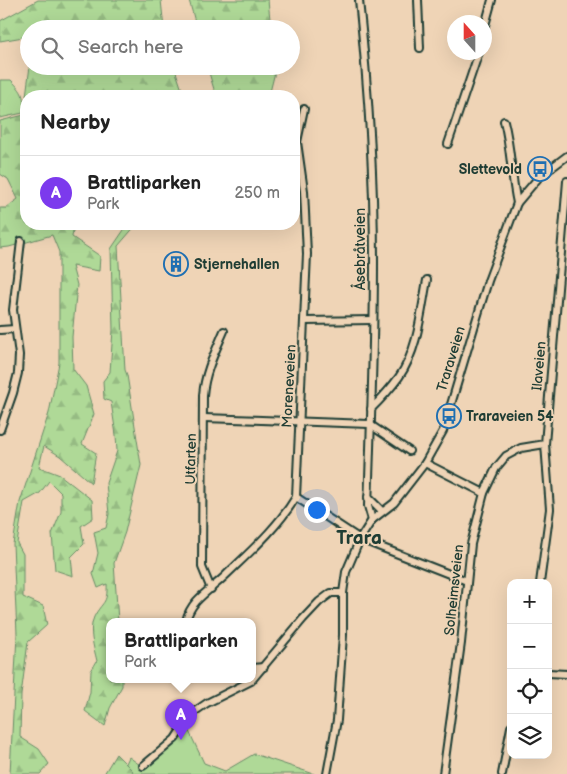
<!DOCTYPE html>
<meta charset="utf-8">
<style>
body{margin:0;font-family:"Balsamiq Sans",sans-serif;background:#f6f6f6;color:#222}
.controls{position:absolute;right:15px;bottom:15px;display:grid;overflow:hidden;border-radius:10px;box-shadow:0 5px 20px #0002}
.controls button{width:45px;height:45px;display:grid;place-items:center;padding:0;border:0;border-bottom:1px solid #e0e0e0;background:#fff;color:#222;font:25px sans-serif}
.compass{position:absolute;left:447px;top:15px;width:45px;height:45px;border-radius:50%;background:#fff;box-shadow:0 5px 20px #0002;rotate:339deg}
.you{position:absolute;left:316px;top:509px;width:18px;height:18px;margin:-12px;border:4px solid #fff;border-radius:50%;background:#1a73e8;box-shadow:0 0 0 8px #1a73e833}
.badge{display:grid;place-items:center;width:32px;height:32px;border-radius:50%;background:#7c3aed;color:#fff;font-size:16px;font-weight:700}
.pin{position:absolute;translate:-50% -41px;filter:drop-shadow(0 1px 2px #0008)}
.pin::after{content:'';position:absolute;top:26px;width:18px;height:15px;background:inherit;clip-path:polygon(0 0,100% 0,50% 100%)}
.popup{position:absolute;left:106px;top:618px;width:150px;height:65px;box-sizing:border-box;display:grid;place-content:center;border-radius:10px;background:#fff;filter:drop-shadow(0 1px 4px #0005);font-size:16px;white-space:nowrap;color:#767676}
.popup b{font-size:19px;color:#222}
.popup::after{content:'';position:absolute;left:50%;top:100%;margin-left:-10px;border:10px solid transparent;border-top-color:#fff}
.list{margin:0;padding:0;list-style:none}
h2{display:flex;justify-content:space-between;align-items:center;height:65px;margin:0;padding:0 20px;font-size:21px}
h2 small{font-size:16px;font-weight:400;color:#767676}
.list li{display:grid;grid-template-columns:32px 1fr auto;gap:15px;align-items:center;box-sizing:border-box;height:75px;padding:0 20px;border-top:1px solid #e0e0e0}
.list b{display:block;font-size:19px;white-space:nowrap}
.list p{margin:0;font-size:16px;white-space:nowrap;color:#767676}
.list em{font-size:16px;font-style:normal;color:#767676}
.icon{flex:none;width:28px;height:28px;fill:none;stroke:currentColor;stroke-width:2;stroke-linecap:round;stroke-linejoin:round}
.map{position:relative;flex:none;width:567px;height:774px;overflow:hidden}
.search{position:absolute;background:#fff;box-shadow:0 5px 20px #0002;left:20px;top:20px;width:280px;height:55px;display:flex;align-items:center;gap:12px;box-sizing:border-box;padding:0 18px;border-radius:28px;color:#767676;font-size:19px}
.panel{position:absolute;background:#fff;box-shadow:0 5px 20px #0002;left:20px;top:90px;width:280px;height:140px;border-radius:20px}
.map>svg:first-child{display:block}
.green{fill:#afd997;stroke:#678b66}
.forest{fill:url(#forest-firs);stroke:#678b66}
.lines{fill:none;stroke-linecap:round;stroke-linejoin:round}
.street-casing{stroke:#1f3d34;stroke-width:10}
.street{stroke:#efd4b6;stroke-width:6}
.labels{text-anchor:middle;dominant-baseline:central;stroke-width:4;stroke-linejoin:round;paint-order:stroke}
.poi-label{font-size:14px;font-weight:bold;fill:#1f3d34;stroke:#efd4b6;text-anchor:start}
.street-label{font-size:14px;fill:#1f3d34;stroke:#efd4b6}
.district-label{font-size:19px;font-weight:bold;fill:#1f3d34;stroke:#efd4b6}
</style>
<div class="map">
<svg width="567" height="774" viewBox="0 0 567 774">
<defs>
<pattern id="forest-firs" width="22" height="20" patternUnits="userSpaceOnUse" patternTransform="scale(1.25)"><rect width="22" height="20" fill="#afd997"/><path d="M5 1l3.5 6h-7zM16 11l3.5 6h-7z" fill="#96bb83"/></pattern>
</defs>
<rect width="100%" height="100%" fill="#efd4b6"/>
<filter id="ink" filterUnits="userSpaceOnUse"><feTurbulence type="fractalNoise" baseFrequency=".02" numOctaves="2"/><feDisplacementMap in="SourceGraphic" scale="10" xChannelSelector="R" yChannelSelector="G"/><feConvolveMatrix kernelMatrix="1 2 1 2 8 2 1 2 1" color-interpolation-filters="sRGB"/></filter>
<g filter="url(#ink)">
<g class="green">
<path d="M0 80H11C23 92 25 96 23 113L0 118Z"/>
<path d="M186 725 204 763 225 771 254 754 314 774H121L129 757 140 765Z"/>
</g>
<g class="forest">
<path d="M38 0H161L164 29H29V36L0 41V21Z"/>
<path d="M189 0H268L271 29H197Z"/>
<path d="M30 66H174L184 96H26Z"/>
<path d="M207 66H265L275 72 269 96H216Z"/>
<path d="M26 98V224H74L72 237 100 256 99 271 72 266 77 285 72 337 73 369 86 386 94 414 82 444 96 453 91 483 60 456 44 446 39 467 60 475 92 500 93 518 81 526 84 544 71 557 73 576 55 570 52 534 61 512V493L49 481 40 493 24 502 17 543 23 554V597L43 606 47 625 28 642 21 695 20 737 39 749 49 764 40 774H10L17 634 13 544 20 502 49 413 59 363V252L52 235 9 247 0 248V208H6L18 199 8 179 0 174V121L24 115Z"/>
<path d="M128 224H137L118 246 125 370 127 375 141 465 125 532 114 563 118 621H110V679H122V686L110 708 105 726 85 711 90 692 91 671 97 661C94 648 88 630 94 617 102 601 108 605 107 584L98 588 93 574 98 553 94 532 106 528 109 514 106 483 117 451 116 435 111 402 104 399 103 381 110 372 113 330 111 249Z"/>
<path d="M116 754 133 771 131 774H104Z"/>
</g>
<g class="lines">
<defs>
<g id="street">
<path d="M359 0C368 86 374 174 374 261 374 343 371 425 368 506L372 520"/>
<path d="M418 0 420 48"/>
<path d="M484 29 492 0"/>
<path d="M504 121C511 148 511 176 517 203"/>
<path d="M448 144 479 52"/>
<path d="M305 321 373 320"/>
<path d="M0 330 15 329"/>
<path d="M371 409C381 399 391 388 399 377 418 350 421 312 427 280"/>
<path d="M204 418 369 424 409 451"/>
<path d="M0 430 13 393 18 373 19 355 13 310 21 241"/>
<path d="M425 463 484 493"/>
<path d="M296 497 360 539 467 581"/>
<path d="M368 497 382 511"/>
<path d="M540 583 550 509 545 444 567 181"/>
<path d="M211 589 202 567 203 395C205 372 215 352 224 331"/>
<path d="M186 621C191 599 211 590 226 575 251 551 278 527 296 497L307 254 304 191 297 142 304 109"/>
<path d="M252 668 264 667"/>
<path d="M548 673 567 674"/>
<path d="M143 766 175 739 191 714 207 703 251 681 303 619 319 602 331 593H343"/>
<path d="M327 774 337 720 343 635V593L346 572 360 539 372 520 394 503 425 463 443 431 488 281 517 203 539 177 567 156"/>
<path d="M443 774 461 643 471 544 484 493 496 468 506 456 521 448 545 444"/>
<path d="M502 774 511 727"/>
</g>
</defs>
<use href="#street" class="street-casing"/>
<use href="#street" class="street"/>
</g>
</g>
<defs>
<symbol id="bus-ring" viewBox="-11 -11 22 22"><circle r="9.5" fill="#efd4b6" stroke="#1f6fb2" stroke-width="1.5"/><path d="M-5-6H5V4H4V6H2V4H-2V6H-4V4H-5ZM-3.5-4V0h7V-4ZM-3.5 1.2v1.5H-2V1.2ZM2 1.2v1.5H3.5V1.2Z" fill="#1f6fb2"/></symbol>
<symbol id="building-ring" viewBox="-11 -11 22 22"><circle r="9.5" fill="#efd4b6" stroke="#1f6fb2" stroke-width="1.5"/><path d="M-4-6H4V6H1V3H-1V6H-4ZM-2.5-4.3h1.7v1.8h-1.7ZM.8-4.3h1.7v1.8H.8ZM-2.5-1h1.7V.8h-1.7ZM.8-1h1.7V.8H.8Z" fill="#1f6fb2"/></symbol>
</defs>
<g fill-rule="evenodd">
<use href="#bus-ring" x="526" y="155" width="28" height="28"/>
<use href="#building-ring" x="162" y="250" width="28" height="28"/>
<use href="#bus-ring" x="435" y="402" width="28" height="28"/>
</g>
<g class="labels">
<g class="poi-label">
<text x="522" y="169" text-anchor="end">Slettevold</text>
<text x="194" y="264">Stjernehallen</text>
<text x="466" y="416">Traraveien 54</text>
</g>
<g class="street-label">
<text transform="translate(360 249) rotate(-90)">Åsebråtveien</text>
<text transform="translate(451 359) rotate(-73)">Traraveien</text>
<text transform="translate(539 366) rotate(-85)">Ilaveien</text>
<text transform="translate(289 386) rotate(-87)">Moreneveien</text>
<text transform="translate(191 459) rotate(-89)">Utfarten</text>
<text transform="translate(454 590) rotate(-84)">Solheimsveien</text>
</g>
<g class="district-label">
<text x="359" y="538">Trara</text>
</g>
</g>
</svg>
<div class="controls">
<button>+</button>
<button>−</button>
<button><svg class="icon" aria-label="locate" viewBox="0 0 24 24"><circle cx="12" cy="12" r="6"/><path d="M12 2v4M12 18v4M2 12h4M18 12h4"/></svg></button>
<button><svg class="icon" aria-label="layers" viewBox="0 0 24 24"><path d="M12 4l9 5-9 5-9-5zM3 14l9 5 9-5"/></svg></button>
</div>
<svg class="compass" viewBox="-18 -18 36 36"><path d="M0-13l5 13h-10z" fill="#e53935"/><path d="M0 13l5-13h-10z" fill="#767676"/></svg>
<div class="you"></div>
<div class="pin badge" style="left:181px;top:740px">A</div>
<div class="popup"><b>Brattliparken</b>Park</div>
<div class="search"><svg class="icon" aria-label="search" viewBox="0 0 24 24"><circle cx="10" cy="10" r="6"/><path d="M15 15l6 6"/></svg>Search here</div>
<section class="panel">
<h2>Nearby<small></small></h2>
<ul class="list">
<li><span class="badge">A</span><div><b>Brattliparken</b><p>Park</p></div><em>250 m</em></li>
</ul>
</section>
</div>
